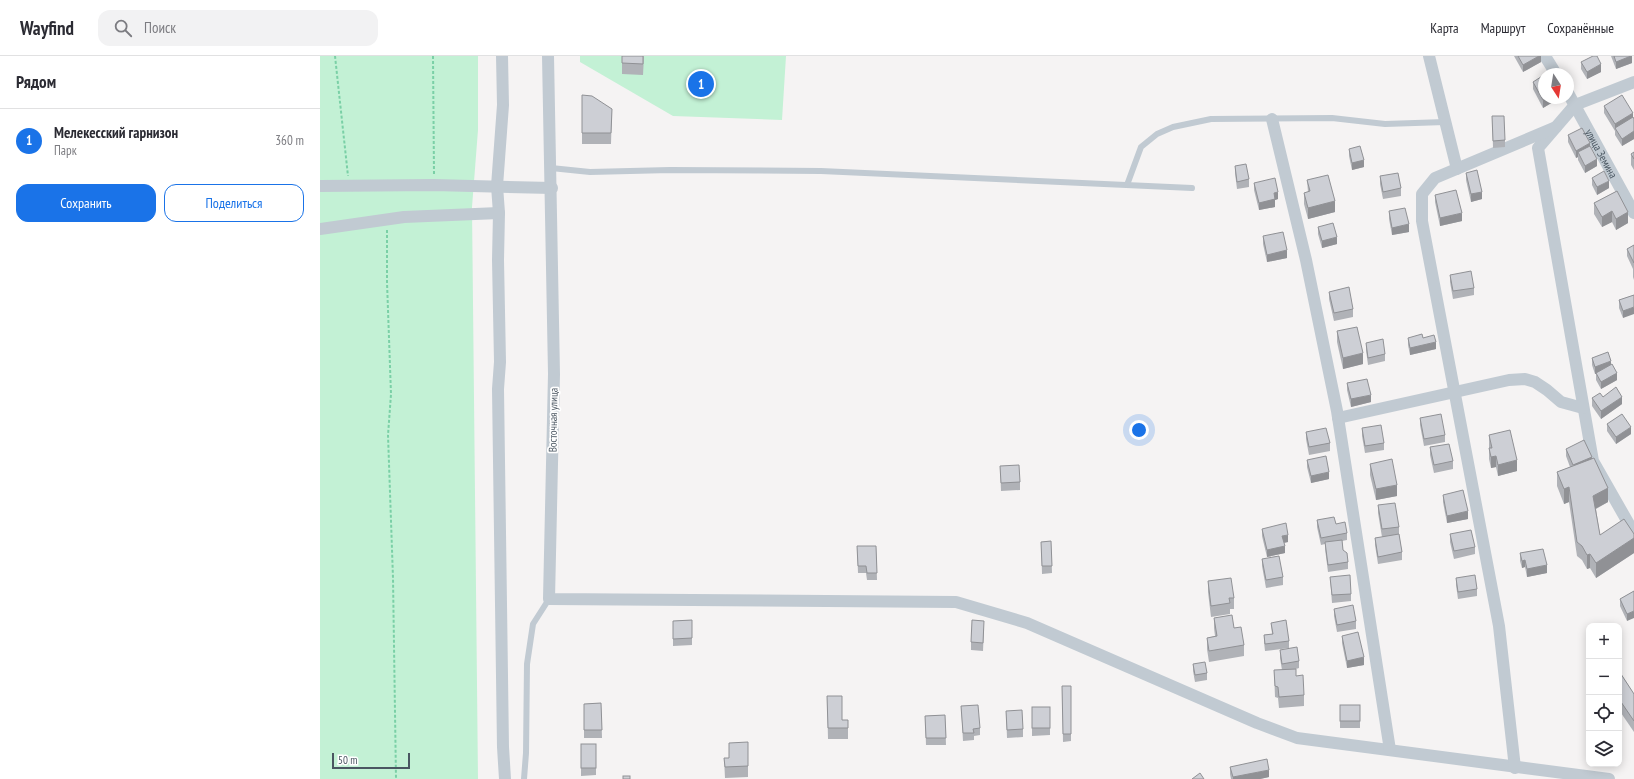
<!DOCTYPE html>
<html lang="ru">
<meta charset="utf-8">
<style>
body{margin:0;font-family:"PT Sans Narrow",sans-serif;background:#f2f2f3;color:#2b2b33}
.controls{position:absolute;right:12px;bottom:12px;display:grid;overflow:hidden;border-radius:8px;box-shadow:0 2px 10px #0003}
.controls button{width:36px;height:36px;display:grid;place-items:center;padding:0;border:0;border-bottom:1px solid #e1e1e2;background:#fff;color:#2b2b33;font:20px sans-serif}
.compass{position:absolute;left:1218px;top:12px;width:36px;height:36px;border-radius:50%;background:#fff;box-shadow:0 2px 10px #0003;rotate:168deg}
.scale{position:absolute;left:12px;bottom:10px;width:78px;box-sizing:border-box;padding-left:4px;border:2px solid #4a5661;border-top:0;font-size:11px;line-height:14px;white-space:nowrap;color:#4a5661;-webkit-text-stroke:3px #fff;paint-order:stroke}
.you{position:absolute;left:819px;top:374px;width:14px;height:14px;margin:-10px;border:3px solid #fff;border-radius:50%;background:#1a73e8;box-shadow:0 0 0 6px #1a73e833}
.badge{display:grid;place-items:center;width:26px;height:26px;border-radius:50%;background:#1a73e8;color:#fff;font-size:13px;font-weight:700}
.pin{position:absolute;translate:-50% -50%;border:2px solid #fff;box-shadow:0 1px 4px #0006}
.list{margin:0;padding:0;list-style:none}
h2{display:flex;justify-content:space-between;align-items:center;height:52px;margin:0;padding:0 16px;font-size:17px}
h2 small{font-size:13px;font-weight:400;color:#7c7c81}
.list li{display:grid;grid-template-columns:26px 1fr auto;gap:12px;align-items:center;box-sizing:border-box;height:64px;padding:0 16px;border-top:1px solid #e1e1e2}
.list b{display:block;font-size:15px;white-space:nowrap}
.list p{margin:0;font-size:13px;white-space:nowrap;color:#7c7c81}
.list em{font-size:13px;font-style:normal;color:#7c7c81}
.actions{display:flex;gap:8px;padding:12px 16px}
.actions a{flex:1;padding:9px 0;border:1px solid #1a73e8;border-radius:12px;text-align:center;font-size:14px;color:#1a73e8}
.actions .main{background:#1a73e8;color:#fff}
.icon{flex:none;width:22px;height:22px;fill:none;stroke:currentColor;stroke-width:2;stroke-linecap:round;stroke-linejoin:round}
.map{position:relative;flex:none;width:1314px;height:723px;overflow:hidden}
header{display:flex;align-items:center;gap:24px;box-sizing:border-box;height:56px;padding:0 20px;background:#fff;border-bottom:1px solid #e1e1e2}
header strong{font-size:19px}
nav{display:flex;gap:22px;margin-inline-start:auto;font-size:14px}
.search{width:280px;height:36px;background:#f2f2f3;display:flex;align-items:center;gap:10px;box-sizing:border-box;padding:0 14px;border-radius:12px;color:#7c7c81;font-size:15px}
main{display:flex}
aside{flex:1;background:#fff}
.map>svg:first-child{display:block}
.green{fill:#c3f1d5}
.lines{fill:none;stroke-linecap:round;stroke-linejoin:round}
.path{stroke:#7ad0a6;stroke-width:2;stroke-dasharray:3 2;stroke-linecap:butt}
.service{stroke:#c1cad2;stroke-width:6}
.minor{stroke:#c1cad2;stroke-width:12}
.wall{fill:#b0b2b7}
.shaded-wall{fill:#909195}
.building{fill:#cdcfd5;stroke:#909195}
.labels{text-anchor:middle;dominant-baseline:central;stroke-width:3.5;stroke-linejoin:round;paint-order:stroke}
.street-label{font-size:11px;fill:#4a5661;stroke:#fff}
</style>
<header>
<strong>Wayfind</strong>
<div class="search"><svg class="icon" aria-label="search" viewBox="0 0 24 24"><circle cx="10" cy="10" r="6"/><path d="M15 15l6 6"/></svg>Поиск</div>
<nav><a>Карта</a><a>Маршрут</a><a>Сохранённые</a></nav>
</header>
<main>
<aside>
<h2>Рядом<small></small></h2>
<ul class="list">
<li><span class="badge">1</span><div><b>Мелекесский гарнизон</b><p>Парк</p></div><em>360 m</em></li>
</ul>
<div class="actions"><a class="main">Сохранить</a><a>Поделиться</a></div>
</aside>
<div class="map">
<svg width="1314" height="723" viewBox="0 0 1314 723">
<rect width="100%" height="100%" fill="#f5f3f3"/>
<g class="green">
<path d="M0 0H158V74L152 151 158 723H0Z"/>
<path d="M260 0H466L462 64 353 60 260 6Z"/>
</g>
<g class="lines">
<g class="path">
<path d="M15 0 28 120"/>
<path d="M113 0 114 118"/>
<path d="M67 174V226L71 338 68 379 73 522 76 723"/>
</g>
<g class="service">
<path d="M231 112 270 116 350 114 501 115 872 132"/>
<path d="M807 129 821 91 837 78 853 71 891 63 1012 62 1065 68 1125 66"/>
<path d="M204 723 206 697 207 608 213 568 229 543"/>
</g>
<g class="minor">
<path d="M182 0 183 49 177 130 179 157 178 204 180 306 178 333 183 691 185 723"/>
<path d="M228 0 234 318 229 543 636 546 707 567 937 667 977 682 1289 723"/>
<path d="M1109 0 1137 113"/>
<path d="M1225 0 1236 18"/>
<path d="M1314 26 1255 49 1218 92 1273 405 1314 477"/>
<path id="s1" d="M1248 37 1314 157"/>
<path d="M952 63 986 204 1017 355 1070 694"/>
<path d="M0 130 114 129 232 132"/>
<path d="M0 173 84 161 179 157"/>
<path d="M1018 362 1189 324 1205 323 1215 326 1227 334 1241 346 1263 352"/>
<path d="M1195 712 1179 570 1102 165V138L1115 122 1236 71"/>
</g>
</g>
<g class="wall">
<path d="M324 0 323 19 302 18V7Z"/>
<path d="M1194 0H1221V6L1203 16Z"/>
<path d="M1291 0H1312V7L1296 13Z"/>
<path d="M1261 6 1281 16 1267 23 1261 13Z"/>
<path d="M1213 26 1238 42V43L1223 52 1213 33Z"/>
<path d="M262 39 292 53 291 88H262Z"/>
<path d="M1284 50 1313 62 1314 83 1302 90 1295 79V75L1284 57Z"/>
<path d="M1172 60 1185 84V91L1173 92Z"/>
<path d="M1248 79 1277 110 1265 117 1258 104V101L1256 102 1248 86Z"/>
<path d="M1029 93 1044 111 1032 114 1029 100Z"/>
<path d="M1314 96V114L1311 109V98Z"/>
<path d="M915 110 929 123V131L917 133 915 117Z"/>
<path d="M1146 117 1162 143 1151 146 1146 124Z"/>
<path d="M1060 120 1081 132V140L1063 143 1060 128Z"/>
<path d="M1272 122 1289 132 1277 139 1272 129Z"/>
<path d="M987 124 1015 156 988 163 984 148V137L988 136Z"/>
<path d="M934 127 958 143 955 144V151L939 154 934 134Z"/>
<path d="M1297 135 1308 167 1296 174 1292 166 1282 171 1274 158V147Z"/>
<path d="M1115 139 1142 165 1120 170 1115 146Z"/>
<path d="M1069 155 1089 176 1072 179 1069 163Z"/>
<path d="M998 171 1017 188 1002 192 998 178Z"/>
<path d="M943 180 967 202 947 206 943 188Z"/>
<path d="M1314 189V224L1313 221V213L1307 200V193Z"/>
<path d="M1130 219 1154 232V239L1133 243 1130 226Z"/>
<path d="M1009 236 1033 253V261L1014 265 1009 243Z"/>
<path d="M1314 239 1303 262 1299 252V244Z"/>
<path d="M1017 275 1043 308 1023 313 1017 286Z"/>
<path d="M1088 282H1103L1116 293 1090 299 1088 289Z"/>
<path d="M1046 287 1065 298V305L1048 309 1046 294Z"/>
<path d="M1272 302 1291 308 1297 324 1281 333 1276 324V318H1275L1272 309Z"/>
<path d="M1027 327 1051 346 1031 351 1027 334Z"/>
<path d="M1283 341 1302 348 1281 363 1272 350V342Z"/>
<path d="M1100 362 1125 379V386L1104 390 1100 369Z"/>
<path d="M1287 368 1311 378 1296 388 1287 375Z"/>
<path d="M1042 372 1064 387V394L1045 397 1042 380Z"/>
<path d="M986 376 1010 387V395L989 399 986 383Z"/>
<path d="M1169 379 1197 415 1178 420 1176 411 1171 412 1169 403Z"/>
<path d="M1110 391 1133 405V413L1114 417 1110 399Z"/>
<path d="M1246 393 1272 402 1288 446 1276 453 1280 479 1314 478V497L1276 522 1270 512 1267 513 1262 504 1257 500 1249 446 1244 448 1237 430V416L1250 411 1246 400Z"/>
<path d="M987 404 1009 423 991 427 987 411Z"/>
<path d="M1050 408 1077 440 1056 444 1050 419Z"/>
<path d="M680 410 700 426V434L681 435Z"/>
<path d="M1123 439 1148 463 1127 467 1123 446Z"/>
<path d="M1058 449 1079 471V478L1082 496V504L1058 508 1055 489V482L1062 481 1058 457Z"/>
<path d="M997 464 1016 468 1027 477V484L1022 485 1023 494 1028 506V513L1008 516 1005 493V488L1001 489 997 471Z"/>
<path d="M942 473 968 486 964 487 965 497 947 501 942 480Z"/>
<path d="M1130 478 1155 491V498L1134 503 1130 486Z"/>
<path d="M731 485 732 517 722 518 721 486Z"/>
<path d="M537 490H556L557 524H547L546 517H538Z"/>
<path d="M1200 497 1227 517 1207 521 1205 511 1202 512 1200 505Z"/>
<path d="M942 503 963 521V529L946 532 942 510Z"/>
<path d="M1010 521 1031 538V545L1012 547Z"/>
<path d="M1136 522 1157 533V540L1138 543 1136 529Z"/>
<path d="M888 525 914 542V553H910V558L891 561 888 536Z"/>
<path d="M1314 535 1307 565 1300 550V543Z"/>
<path d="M1014 553 1036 565V573L1017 576 1014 560Z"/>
<path d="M894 562 914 572 924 589V600L889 606 887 593V582L895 580 894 572Z"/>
<path d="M372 564V589L353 590V565Z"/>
<path d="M951 567 969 585V592L945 595 944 586V579L952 578Z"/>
<path d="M664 572 663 595 651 594V586Z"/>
<path d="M1022 580 1044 609 1027 612 1022 587Z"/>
<path d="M960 594 979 605V612L976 613V620L984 639V650L959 652 958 642 955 641 954 614H962L960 602Z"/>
<path d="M873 608 887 617V624L875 626 873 615Z"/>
<path d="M1299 615 1314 638V676L1299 654Z"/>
<path d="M742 630H751V685L743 686Z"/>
<path d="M507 640 522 664H528V683H508Z"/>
<path d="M281 647 282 682H264V648Z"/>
<rect x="1020" y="649" width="20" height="23"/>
<path d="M641 650 660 672V679L654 680V684L643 685Z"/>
<path d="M712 651H730V679L712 680Z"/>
<path d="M686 655 703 673V681L687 682Z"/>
<path d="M625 659 626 689H606L605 660Z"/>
<path d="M428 686V721L405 722 404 702H409Z"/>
<path d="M261 688H276V719L261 720Z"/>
<path d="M910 711 949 721 940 723H911L910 718Z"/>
</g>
<g class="shaded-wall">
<path d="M1219 0H1221V6L1203 16V9Z"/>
<path d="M1311 0H1312V7L1296 13V6Z"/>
<path d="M1281 8V16L1267 23V16Z"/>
<path d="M1227 42H1238V43L1223 52V44Z"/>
<path d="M1313 57V64L1295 72V75V68Z"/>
<path d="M1314 75V83L1302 90V83Z"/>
<path d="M1270 87V94L1258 96V101L1256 102V95Z"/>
<path d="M1277 103V110L1265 117V110Z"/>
<path d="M1044 104V111L1032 114V107Z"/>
<path d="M1289 125V132L1277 139V131Z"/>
<path d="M958 136V143L955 144V151L939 154V147L954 137Z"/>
<path d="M1162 136V143L1151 146V138Z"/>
<path d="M1015 145V156L988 163V152Z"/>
<path d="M1292 155V166L1282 171V161Z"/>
<path d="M1308 156V167L1296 174V163Z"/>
<path d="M1142 157V165L1120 170V162Z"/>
<path d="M1089 168V176L1072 179V172Z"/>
<path d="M1017 181V188L1002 192V185Z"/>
<path d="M967 194V202L947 206V199Z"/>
<path d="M1314 251V258L1303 262V255Z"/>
<path d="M1116 286V293L1090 299V292Z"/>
<path d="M1043 297V308L1023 313V302Z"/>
<path d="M1291 305V312L1275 318V311Z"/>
<path d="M1297 317V324L1281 333V326Z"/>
<path d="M1051 339V346L1031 351V343Z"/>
<path d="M1302 341V348L1281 363V355Z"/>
<path d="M1311 371V378L1296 388V381Z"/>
<path d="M1176 400V411L1171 412V401Z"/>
<path d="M1272 401V408L1253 409Z"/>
<path d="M1197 404V415L1178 420V409Z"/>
<path d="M1009 416V423L991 427V420Z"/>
<path d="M1077 429V440L1056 444V433Z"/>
<path d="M1249 431V446L1244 448V433Z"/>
<path d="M1288 432V446L1273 454V440Z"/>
<path d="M1148 455V463L1127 467V460Z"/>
<path d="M968 479V486L962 487V480Z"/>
<path d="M1314 482V497L1276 522V507Z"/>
<path d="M965 490V497L947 501V494Z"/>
<path d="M1270 498V512L1267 513V499Z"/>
<path d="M1205 504V511L1202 512V505Z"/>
<path d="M1227 509V517L1207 521V513Z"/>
<path d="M1314 555V562L1307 565V558Z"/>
<path d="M1044 601V609L1027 612V605Z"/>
<path d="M949 714V721L940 723H913V721Z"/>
</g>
<g class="building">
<path d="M302 0H323V8L302 7Z"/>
<path d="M1198 0H1219L1203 9Z"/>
<path d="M1273 0H1277L1281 8 1267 16 1261 6Z"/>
<path d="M1294 0H1311L1296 6Z"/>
<path d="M1224 19V42H1227L1223 44 1213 26Z"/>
<path d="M262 39 272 40 292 53 291 77H262Z"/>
<path d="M1302 39 1313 57 1295 68 1284 50Z"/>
<path d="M1172 60H1184L1185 84 1173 85Z"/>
<path d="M1313 61 1314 63V75L1302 83 1295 72Z"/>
<path d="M1262 72 1270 87 1256 95 1248 79Z"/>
<path d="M1040 90 1044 104 1032 107 1029 93Z"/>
<path d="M1270 90 1277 103 1265 110 1258 96Z"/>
<path d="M1314 96V103L1311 98Z"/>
<path d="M926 108 929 123 917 126 915 110Z"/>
<path d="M1157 114 1162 136 1151 138 1146 117Z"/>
<path d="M1284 115 1289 125 1277 131 1272 122Z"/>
<path d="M1078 117 1081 132 1063 136 1060 120Z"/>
<path d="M1008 119 1015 145 988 152 984 137 990 135 987 124Z"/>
<path d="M955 122 958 136 954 137 955 143 939 147 934 127Z"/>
<path d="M1136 134 1142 157 1120 162 1115 139Z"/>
<path d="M1297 135 1308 156 1296 163 1292 155 1282 161 1274 147Z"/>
<path d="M1085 152 1089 168 1072 172 1069 155Z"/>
<path d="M1013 167 1017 181 1002 185 998 171Z"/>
<path d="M963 176 967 194 947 199 943 180Z"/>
<path d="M1314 189V207L1307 193Z"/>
<path d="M1151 215 1154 232 1133 235 1130 219Z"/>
<path d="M1029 231 1033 253 1014 257 1009 236Z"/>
<path d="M1314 239V251L1303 255 1299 244Z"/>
<path d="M1037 271 1043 297 1023 302 1017 275Z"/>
<path d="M1102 278 1103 282 1114 279 1116 286 1090 292 1088 282Z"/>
<path d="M1063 283 1065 298 1048 302 1046 287Z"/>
<path d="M1288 296 1291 305 1275 311 1272 302Z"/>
<path d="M1292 308 1297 317 1281 326 1276 317Z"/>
<path d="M1047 323 1051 339 1031 343 1027 327Z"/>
<path d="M1296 331 1302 341 1281 355 1272 342 1280 337 1283 341Z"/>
<path d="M1121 358 1125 379 1104 383 1100 362Z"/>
<path d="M1302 358 1311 371 1296 381 1287 368Z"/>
<path d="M1061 369 1064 387 1045 390 1042 372Z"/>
<path d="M1006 372 1010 387 989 391 986 376Z"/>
<path d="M1190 374 1197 404 1178 409 1176 400 1171 401 1169 392H1172L1169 379Z"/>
<path d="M1264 384 1272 401 1253 409 1246 393Z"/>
<path d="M1129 388 1133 405 1114 409 1110 391Z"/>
<path d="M1006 400 1009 416 991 420 987 404Z"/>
<path d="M1274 402 1288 432 1273 440 1280 479 1304 463 1314 478V482L1276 507 1270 498 1267 499 1262 490 1257 486 1249 431 1244 433 1237 416Z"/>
<path d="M1072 403 1077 429 1056 433 1050 408Z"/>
<path d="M699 409 700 426 681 427 680 410Z"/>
<path d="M1143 434 1148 455 1127 460 1123 439Z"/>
<path d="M1075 447 1079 471 1062 473 1058 449Z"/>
<path d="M1014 461 1016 468 1025 466 1027 477 1001 482 997 464Z"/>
<path d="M966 467 968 479 962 480 965 490 947 494 942 473Z"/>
<path d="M1151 474 1155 491 1134 495 1130 478Z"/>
<path d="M1079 478 1082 496 1058 501 1055 482Z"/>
<path d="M1022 484 1023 494 1027 497 1028 506 1008 509 1005 486Z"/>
<path d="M731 485 732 510H722L721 486Z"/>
<path d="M537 490H556L557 517H547L546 510H538Z"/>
<path d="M1223 493 1227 509 1207 513 1205 504 1202 505 1200 497Z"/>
<path d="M959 500 963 521 946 524 942 503Z"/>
<path d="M1030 519 1031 538 1012 539 1010 521Z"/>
<path d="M1155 519 1157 533 1138 536 1136 522Z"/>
<path d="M911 522 914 542H909L910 547 891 550 888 525Z"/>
<path d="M1314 535V555L1307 558 1300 543Z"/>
<path d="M1033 549 1036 565 1017 569 1014 553Z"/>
<path d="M912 559 914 572 921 571 924 589 889 595 887 582 897 580 894 562Z"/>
<path d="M372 564V582L353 583V565Z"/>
<path d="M652 564 664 565 663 587 651 586Z"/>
<path d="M966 564 969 585 945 588 944 579 953 578 951 567Z"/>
<path d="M1038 576 1044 601 1027 605 1022 580Z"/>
<path d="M977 591 979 605 962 608 960 594Z"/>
<path d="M885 606 887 617 875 619 873 608Z"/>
<path d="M976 613V620L983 619 984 639 959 641 958 631 955 630 954 614Z"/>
<path d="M1299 615 1314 638V665L1299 643Z"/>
<path d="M742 630H751V678H743Z"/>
<path d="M507 640H522V664H528V672H508Z"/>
<path d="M281 647 282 674H264V648Z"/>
<path d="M658 649 660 672 653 673 654 677H643L641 650Z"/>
<rect x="1020" y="649" width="20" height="16"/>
<rect x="712" y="651" width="18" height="21"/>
<path d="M702 654 703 673 687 674 686 655Z"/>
<path d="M625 659 626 682H606L605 660Z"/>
<path d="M428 686V710L405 711 404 702H409V687Z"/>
<rect x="261" y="688" width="15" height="24"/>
<path d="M947 703 949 714 913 721 910 711Z"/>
<path d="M880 717 884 723H872Z"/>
<rect x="303" y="720" width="7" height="3"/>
</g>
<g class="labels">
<g class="street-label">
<text stroke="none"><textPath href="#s1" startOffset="69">улица Земина</textPath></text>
<text transform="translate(233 364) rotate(-89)">Восточная улица</text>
</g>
</g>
</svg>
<div class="controls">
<button>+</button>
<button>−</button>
<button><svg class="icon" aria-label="locate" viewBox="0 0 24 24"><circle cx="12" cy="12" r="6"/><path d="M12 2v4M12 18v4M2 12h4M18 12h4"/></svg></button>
<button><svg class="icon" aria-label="layers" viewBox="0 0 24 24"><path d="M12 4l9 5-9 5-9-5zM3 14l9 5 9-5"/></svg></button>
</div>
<svg class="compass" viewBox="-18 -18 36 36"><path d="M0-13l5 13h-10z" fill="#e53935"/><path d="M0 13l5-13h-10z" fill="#7c7c81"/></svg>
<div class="scale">50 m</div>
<div class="you"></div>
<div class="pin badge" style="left:381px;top:28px">1</div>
</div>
</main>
